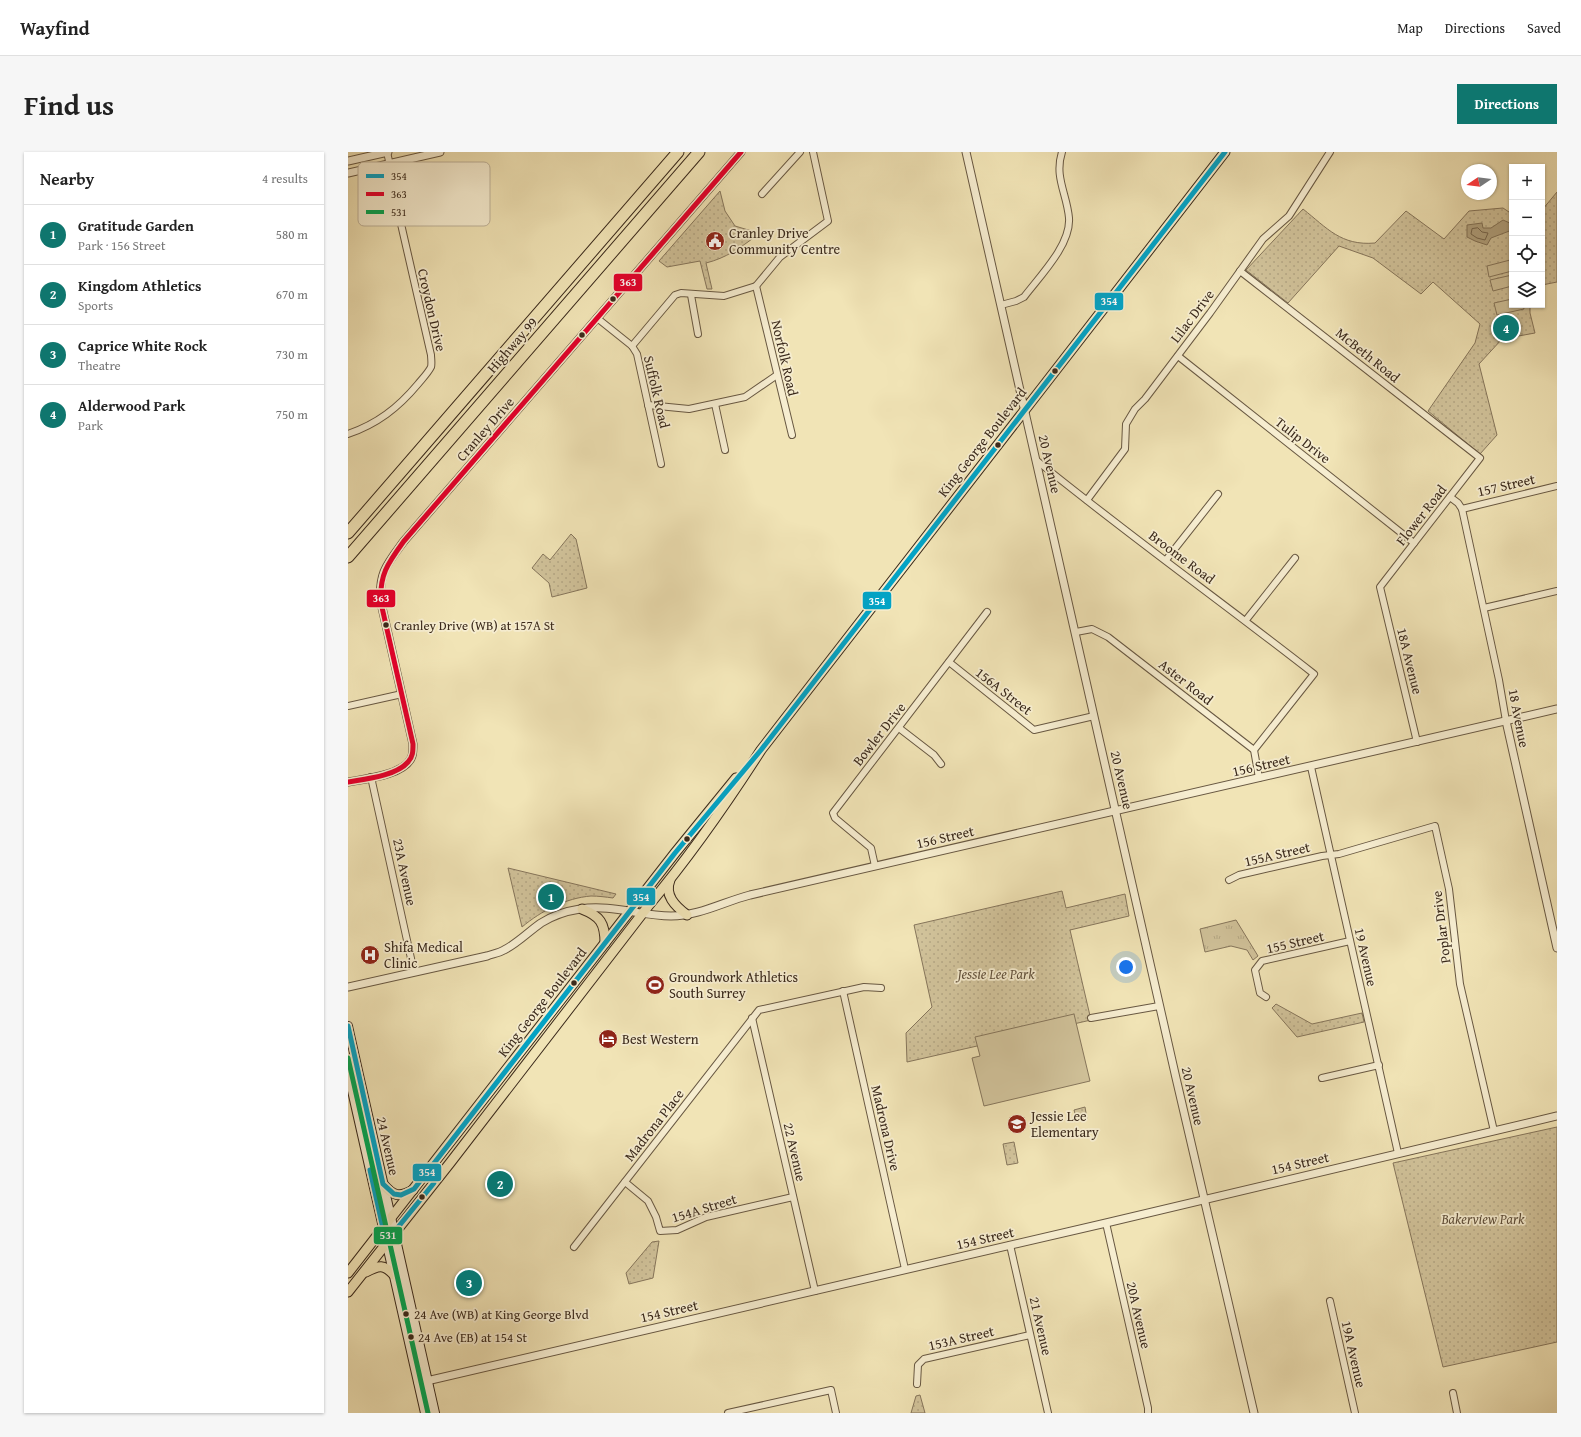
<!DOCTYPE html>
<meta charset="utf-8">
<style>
body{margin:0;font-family:"Gentium Book Plus",serif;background:#f6f6f6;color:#222}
.controls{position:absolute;right:12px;top:12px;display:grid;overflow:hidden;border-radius:0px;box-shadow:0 1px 3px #0004}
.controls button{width:36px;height:36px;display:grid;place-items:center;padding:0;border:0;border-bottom:1px solid #e0e0e0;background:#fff;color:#222;font:20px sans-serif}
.compass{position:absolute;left:1113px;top:12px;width:36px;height:36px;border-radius:50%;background:#fff;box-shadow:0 1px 3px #0004;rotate:257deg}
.you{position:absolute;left:778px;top:815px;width:14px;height:14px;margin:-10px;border:3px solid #fff;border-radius:50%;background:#1a73e8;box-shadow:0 0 0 6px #1a73e833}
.badge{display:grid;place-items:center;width:26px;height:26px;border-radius:50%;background:#0f766e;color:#fff;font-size:13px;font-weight:700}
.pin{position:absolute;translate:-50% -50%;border:2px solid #fff;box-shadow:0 1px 4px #0006}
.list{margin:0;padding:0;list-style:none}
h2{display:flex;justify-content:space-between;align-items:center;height:52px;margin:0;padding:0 16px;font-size:17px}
h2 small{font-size:13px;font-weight:400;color:#767676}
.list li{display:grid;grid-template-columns:26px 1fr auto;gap:12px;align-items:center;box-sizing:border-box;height:60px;padding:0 16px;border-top:1px solid #e0e0e0}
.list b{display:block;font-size:15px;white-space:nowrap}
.list p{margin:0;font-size:13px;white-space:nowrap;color:#767676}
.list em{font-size:13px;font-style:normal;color:#767676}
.icon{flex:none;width:22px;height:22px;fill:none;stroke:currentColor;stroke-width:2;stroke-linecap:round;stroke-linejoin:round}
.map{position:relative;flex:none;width:1209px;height:1261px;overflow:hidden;border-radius:0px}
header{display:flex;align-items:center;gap:24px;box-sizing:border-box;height:56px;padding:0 20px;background:#fff;border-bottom:1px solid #e0e0e0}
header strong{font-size:19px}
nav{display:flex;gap:22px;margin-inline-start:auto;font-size:14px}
.intro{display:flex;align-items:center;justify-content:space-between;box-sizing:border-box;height:96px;padding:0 24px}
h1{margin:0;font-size:28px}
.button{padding:10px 18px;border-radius:0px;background:#0f766e;color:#fff;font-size:14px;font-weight:700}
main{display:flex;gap:24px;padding:0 24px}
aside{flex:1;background:#fff;border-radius:0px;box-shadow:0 1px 3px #0004}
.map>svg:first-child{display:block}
.grass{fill:url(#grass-tufts);stroke:#86765c}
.park{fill:url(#park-dots);stroke:#86765c}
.garden{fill:#d2c49c;stroke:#86765c}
.water{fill:#b3a481;stroke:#837358}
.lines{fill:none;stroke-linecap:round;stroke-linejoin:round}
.shore{stroke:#76664e;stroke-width:1}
.minor-casing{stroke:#685842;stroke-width:8}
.tertiary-casing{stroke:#685842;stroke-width:9}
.secondary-casing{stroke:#3a291b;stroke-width:10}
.primary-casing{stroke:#3a291b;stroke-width:11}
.motorway-casing{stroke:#3a291b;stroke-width:13}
.minor{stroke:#f6edd0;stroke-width:6}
.tertiary{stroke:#f6edd0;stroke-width:7}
.secondary{stroke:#f6edd0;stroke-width:8}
.primary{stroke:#f1e4b6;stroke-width:9}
.motorway{stroke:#f1e4b6;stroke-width:11}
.bus-1-casing{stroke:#f6edd0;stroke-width:8}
.bus-2-casing{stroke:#f6edd0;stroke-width:8}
.bus-3-casing{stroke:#f6edd0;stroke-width:8}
.bus-1{stroke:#03a3c5;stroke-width:5}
.bus-2{stroke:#e4002b;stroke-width:5}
.bus-3{stroke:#00a651;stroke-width:5}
.bus-dot{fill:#3a291b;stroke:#f6edd0;stroke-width:1.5}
.labels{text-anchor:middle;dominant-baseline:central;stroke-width:3.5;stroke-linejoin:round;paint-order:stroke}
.bus-label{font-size:13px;fill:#3a291b;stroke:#f6edd0;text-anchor:start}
.poi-label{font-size:14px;fill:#3a291b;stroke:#f6edd0;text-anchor:start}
.street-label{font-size:14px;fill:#3a291b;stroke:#f6edd0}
.park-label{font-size:14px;font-style:italic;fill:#60503b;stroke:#f6edd0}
.key{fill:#f6edd0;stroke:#beb29a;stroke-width:1}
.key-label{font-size:11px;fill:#3a291b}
.line-badge{stroke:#f6edd0;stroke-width:1.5}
.badge-label{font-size:11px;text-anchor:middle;font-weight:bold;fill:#fff}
</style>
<header>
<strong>Wayfind</strong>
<nav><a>Map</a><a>Directions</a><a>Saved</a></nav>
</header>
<div class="intro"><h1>Find us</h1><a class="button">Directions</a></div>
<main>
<aside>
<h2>Nearby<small>4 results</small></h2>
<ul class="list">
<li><span class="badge">1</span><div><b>Gratitude Garden</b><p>Park · 156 Street</p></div><em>580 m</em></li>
<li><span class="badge">2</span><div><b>Kingdom Athletics</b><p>Sports</p></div><em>670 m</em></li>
<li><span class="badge">3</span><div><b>Caprice White Rock</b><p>Theatre</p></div><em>730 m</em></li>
<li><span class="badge">4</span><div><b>Alderwood Park</b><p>Park</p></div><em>750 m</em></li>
</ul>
</aside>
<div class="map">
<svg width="1209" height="1261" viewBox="0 0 1209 1261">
<defs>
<pattern id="grass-tufts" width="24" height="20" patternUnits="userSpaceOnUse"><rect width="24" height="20" fill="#d2c49c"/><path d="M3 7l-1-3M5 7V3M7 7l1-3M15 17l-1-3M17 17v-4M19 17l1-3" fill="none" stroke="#b5a886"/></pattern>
<pattern id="park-dots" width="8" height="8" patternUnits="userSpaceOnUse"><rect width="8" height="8" fill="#d2c49c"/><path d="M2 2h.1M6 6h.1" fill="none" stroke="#b5a886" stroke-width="1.8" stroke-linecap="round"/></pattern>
</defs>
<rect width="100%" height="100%" fill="#f1e4b6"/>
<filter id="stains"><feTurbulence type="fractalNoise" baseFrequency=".005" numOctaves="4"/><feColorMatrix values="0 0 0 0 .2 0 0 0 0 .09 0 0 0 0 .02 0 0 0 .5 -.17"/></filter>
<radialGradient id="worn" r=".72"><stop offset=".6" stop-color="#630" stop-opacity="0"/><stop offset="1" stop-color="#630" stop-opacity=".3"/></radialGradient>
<path class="grass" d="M888 768 910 804 905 808 899 798 883 794 857 800 852 777Z"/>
<g class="park">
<path d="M372 39 377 59 387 74 407 80 408 84C392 96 378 106 358 111L364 137H359L352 109 319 115 311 109Z"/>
<path d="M1209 40V130L1194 133V58Z"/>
<path d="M1155 56 1164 62V153H1182V161L1187 181 1154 187 1131 212 1149 283 1132 302 1080 259 1127 191 1132 172 1085 130 1073 142 1025 106 991 94 940 151 898 118 955 57C979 76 993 94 1027 91L1058 59 1096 87 1121 59Z"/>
<path d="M223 382 228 387 239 436 204 445 201 431 184 416 195 402 202 408Z"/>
<path d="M160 716 268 742 265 746C258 745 250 744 243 744 218 746 193 759 174 775Z"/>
<path d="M714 739 718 756 777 742 781 764 722 778 743 868 559 910 558 881 584 855 566 773Z"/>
<path d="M928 852 964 872 1014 861 1016 870 949 885 924 856Z"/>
<path d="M737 955 739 967 729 969 726 958Z"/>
<path d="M1209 975V1190L1095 1215 1045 1011Z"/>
<path d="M666 990 670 1011 659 1013 655 992Z"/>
<path d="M311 1089 305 1126 281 1132 278 1121 304 1090Z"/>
<path d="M572 1243 577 1261H563L568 1244Z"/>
</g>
<g class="garden">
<path d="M1162 108 1164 119 1141 125 1139 114Z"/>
<path d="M1164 123V134L1145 139 1142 128Z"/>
<path d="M1164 147V153H1175L1176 157 1149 163 1146 151Z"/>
<path d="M726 862 742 929 636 954 624 906 632 904 627 885Z"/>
</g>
<path class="water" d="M1155 68 1164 72V78L1143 86 1139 93 1127 89 1119 85V73L1134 71 1135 76H1143Z"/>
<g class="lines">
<path class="shore" d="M1130 76 1134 80 1140 81 1137 88 1129 86 1123 82 1124 77Z"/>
<defs>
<g id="minor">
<path d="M414 42 452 0"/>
<path d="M892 119 1132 306 1032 435 1069 590"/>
<path d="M408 134 444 283"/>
<path d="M343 143 350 182"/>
<path d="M653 153 668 149 676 145C691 125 723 93 721 66 719 42 706 25 714 0"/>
<path d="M249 166 284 194 289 202 313 312"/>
<path d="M284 194 327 143 333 141 376 144 408 134 432 105 480 69 465 0"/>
<path d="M830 204 1066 391"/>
<path d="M367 252 377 298"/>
<path d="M300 253 341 257 397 245 429 223"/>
<path d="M0 282C29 272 50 256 70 232 74 227 80 221 83 215 84 211 83 206 83 203L53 72V63L39 0"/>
<path d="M688 308C779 382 874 450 966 522L906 598"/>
<path d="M1102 345 1110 351 1114 357 1151 528 1158 569"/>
<path d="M739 348 777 297 778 272 787 257 797 247 862 161 915 87 941 64 982 0"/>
<path d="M1114 357 1209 334"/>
<path d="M818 408 870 342"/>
<path d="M1136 456 1209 439"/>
<path d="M898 468 947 406"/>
<path d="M728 480 744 477 760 485 906 598 911 626"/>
<path d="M601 510 686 578 746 564"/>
<path d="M0 554 54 542"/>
<path d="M551 576 586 603 593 612"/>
<path d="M963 615 1050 1001"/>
<path d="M23 625 66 820"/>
<path d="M527 714 523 696 487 666 485 661 639 460"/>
<path d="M881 728 891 723 974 704 991 702 1087 674 1101 737 1112 832 1146 979"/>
<path d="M495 839 557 1117"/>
<path d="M918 845 912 841 907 818 914 809 1002 789"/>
<path d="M404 866 467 1139"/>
<path d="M743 866 811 854"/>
<path d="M974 926 1031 913"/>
<path d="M277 1030 300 1049 308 1065 312 1079 329 1078 358 1065 445 1045"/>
<path d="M758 1071 800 1256V1261"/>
<path d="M662 1093 700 1261"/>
<path d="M226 1095 411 858 516 835 533 836"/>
<path d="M982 1149 1007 1261"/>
<path d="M569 1232 570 1213 576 1207 682 1183"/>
<path d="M1105 1241 1109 1261"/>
<path d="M380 1261 483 1238 488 1261"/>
</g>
<g id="tertiary">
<path d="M618 0 828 926 906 1261"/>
<path d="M0 9 40 0"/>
<path d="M0 21 92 0"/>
<path d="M1158 569 1209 796"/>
<path d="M0 630C17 627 58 623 64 604 65 601 65 596 65 592L33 451C30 421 39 412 56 389L393 0"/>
<path d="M0 835 139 804C144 802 151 801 156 798 170 791 180 780 193 771 204 764 219 759 232 757 263 752 293 764 323 764 351 764 375 750 402 743L1209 557"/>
<path d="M70 1231 758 1071 1209 964"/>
</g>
<g id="secondary">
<path d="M0 874 87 1261"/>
<path d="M0 921 77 1261"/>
</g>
<g id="primary">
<path d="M322 728C316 743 327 754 339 763"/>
<path d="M234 757C252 764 257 771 257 791"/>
<path d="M35 1032C45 1044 51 1046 65 1038"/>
<path d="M18 1120C31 1113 36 1112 46 1123"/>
<path d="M0 1121 327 701 388 626"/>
<path d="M0 1140 102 1011 301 753C342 704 379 651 413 598L877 0"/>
</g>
<g id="motorway">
<path d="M0 381 330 0"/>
<path d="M0 405 351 0"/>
</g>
</defs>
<use href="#minor" class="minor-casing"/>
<use href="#tertiary" class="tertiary-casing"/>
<use href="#secondary" class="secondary-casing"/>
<use href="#primary" class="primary-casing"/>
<use href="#motorway" class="motorway-casing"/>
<use href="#minor" class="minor"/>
<use href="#tertiary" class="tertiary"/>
<use href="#secondary" class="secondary"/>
<use href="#primary" class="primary"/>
<use href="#motorway" class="motorway"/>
<defs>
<g id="bus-1">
<path d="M0 874 35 1032 46 1042 53 1043 66 1037 327 701 413 598 877 0"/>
<path d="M22 1018 38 1090"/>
<path d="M38 1090 86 1031"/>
</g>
<path id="bus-2" d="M0 630C17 627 48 624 60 610 65 605 65 599 65 592L33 451C31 423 40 411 56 389L393 0"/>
<path id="bus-3" d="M0 906 80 1261"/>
</defs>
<use href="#bus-1" class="bus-1-casing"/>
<use href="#bus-2" class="bus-2-casing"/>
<use href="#bus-3" class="bus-3-casing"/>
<use href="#bus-1" class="bus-1"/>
<use href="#bus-2" class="bus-2"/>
<use href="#bus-3" class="bus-3"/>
</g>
<defs>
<symbol id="civic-disc" viewBox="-11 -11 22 22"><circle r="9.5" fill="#8f2418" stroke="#f6edd0"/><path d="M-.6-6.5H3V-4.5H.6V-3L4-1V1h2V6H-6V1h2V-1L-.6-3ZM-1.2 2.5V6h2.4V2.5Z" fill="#fff"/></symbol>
<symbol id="hospital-disc" viewBox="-11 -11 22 22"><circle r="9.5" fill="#8f2418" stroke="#f6edd0"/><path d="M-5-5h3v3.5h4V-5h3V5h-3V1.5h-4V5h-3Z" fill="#fff"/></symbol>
<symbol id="stadium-disc" viewBox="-11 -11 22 22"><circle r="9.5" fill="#8f2418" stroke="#f6edd0"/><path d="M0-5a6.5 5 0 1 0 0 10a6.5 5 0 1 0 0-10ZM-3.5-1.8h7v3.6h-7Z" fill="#fff"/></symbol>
<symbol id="hotel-disc" viewBox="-11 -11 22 22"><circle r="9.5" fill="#8f2418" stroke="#f6edd0"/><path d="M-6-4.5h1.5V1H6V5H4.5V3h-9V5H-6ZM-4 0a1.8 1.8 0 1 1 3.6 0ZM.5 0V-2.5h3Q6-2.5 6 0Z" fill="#fff"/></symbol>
<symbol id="school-disc" viewBox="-11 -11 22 22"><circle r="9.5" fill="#8f2418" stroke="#f6edd0"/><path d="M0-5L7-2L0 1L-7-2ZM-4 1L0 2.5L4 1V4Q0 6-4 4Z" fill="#fff"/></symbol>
</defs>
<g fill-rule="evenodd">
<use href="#civic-disc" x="356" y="78" width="22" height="22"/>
<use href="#hospital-disc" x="11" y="792" width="22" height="22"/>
<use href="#stadium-disc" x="296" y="822" width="22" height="22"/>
<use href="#hotel-disc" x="249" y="876" width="22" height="22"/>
<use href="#school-disc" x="658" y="961" width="22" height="22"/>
</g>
<g class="bus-dot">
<circle cx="265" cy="147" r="3.5"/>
<circle cx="234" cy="183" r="3.5"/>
<circle cx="707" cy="219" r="3.5"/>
<circle cx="650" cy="293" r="3.5"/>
<circle cx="38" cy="473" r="3.5"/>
<circle cx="339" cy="687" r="3.5"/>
<circle cx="226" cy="831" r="3.5"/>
<circle cx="74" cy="1045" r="3.5"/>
<circle cx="58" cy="1162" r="3.5"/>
<circle cx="63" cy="1185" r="3.5"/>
</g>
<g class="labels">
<g class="bus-label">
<text x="46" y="473">Cranley Drive (WB) at 157A St</text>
<text x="66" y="1162">24 Ave (WB) at King George Blvd</text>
<text x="70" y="1185">24 Ave (EB) at 154 St</text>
</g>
<g class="poi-label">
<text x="381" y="81">Cranley Drive<tspan x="381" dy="16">Community Centre</tspan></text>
<text x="36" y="795">Shifa Medical<tspan x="36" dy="16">Clinic</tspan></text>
<text x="321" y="825">Groundwork Athletics<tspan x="321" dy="16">South Surrey</tspan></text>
<text x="274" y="887">Best Western</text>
<text x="683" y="964">Jessie Lee<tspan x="683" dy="16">Elementary</tspan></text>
</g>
<g class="street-label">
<text transform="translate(84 158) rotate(77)">Croydon Drive</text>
<text transform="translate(844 164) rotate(-53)">Lilac Drive</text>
<text transform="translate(164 193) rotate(-49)">Highway 99</text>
<text transform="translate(1020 203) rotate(39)">McBeth Road</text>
<text transform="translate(437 206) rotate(77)">Norfolk Road</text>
<text transform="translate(309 240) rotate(77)">Suffolk Road</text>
<text transform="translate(137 277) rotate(-49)">Cranley Drive</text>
<text transform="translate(955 288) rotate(38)">Tulip Drive</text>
<text transform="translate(634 290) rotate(-52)">King George Boulevard</text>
<text transform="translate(702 312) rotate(77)">20 Avenue</text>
<text transform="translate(1158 333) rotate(-13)">157 Street</text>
<text transform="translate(1073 363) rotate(-52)">Flower Road</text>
<text transform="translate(834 405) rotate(37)">Broome Road</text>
<text transform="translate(1062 509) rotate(76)">18A Avenue</text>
<text transform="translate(838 530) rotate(38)">Aster Road</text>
<text transform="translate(656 539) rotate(38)">156A Street</text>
<text transform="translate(1171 566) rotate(79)">18 Avenue</text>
<text transform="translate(531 582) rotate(-52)">Bowler Drive</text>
<text transform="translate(913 613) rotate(-13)">156 Street</text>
<text transform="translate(774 628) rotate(77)">20 Avenue</text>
<text transform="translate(597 685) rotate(-13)">156 Street</text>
<text transform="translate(929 702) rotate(-13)">155A Street</text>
<text transform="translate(57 720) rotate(78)">23A Avenue</text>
<text transform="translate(1093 775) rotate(-97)">Poplar Drive</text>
<text transform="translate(947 790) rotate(-13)">155 Street</text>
<text transform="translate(1018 805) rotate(77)">19 Avenue</text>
<text transform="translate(194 850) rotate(-52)">King George Boulevard</text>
<text transform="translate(845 944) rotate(77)">20 Avenue</text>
<text transform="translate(306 973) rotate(-52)">Madrona Place</text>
<text transform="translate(538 976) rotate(77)">Madrona Drive</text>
<text transform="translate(40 994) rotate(77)">24 Avenue</text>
<text transform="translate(447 1000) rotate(77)">22 Avenue</text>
<text transform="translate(952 1011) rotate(-13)">154 Street</text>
<text transform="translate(356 1056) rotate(-17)">154A Street</text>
<text transform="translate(637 1086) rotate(-13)">154 Street</text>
<text transform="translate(321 1159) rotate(-13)">154 Street</text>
<text transform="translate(791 1163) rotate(77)">20A Avenue</text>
<text transform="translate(693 1174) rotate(77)">21 Avenue</text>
<text transform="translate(613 1186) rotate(-13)">153A Street</text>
<text transform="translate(1006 1202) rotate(77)">19A Avenue</text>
</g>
<g class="park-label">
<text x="648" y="822">Jessie Lee Park</text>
<text x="1135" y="1067">Bakerview Park</text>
</g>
</g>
<rect x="10" y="10" width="132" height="64" rx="6" class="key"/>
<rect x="18" y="22" width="18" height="4" fill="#03a3c5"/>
<rect x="18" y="40" width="18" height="4" fill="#e4002b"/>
<rect x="18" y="58" width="18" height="4" fill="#00a651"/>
<g class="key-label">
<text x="43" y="28">354</text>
<text x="43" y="46">363</text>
<text x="43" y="64">531</text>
</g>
<g class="line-badge">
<rect x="265" y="121" width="30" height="19" rx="4" fill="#e4002b"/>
<rect x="746" y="140" width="30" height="19" rx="4" fill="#03a3c5"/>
<rect x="18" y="437" width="30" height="19" rx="4" fill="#e4002b"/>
<rect x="514" y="439" width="30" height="19" rx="4" fill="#03a3c5"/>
<rect x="278" y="735" width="30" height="19" rx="4" fill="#03a3c5"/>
<rect x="64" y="1011" width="30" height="19" rx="4" fill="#03a3c5"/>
<rect x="25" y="1074" width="30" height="19" rx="4" fill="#00a651"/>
</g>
<g class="badge-label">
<text x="280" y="134">363</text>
<text x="761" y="153">354</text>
<text x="33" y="450">363</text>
<text x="529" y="453">354</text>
<text x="293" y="749">354</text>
<text x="79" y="1024">354</text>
<text x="40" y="1087">531</text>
</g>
<rect width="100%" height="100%" filter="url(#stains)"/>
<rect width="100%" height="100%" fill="url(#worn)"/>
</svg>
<div class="controls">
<button>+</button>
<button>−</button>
<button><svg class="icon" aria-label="locate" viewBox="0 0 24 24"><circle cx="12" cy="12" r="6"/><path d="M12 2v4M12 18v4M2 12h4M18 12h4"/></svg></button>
<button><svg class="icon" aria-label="layers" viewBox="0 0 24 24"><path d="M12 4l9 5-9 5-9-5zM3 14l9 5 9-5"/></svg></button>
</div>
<svg class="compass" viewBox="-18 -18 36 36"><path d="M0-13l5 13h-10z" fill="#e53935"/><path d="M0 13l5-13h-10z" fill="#767676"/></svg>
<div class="you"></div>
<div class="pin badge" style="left:203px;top:745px">1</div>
<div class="pin badge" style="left:152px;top:1032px">2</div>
<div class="pin badge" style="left:121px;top:1131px">3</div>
<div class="pin badge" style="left:1158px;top:176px">4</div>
</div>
</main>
